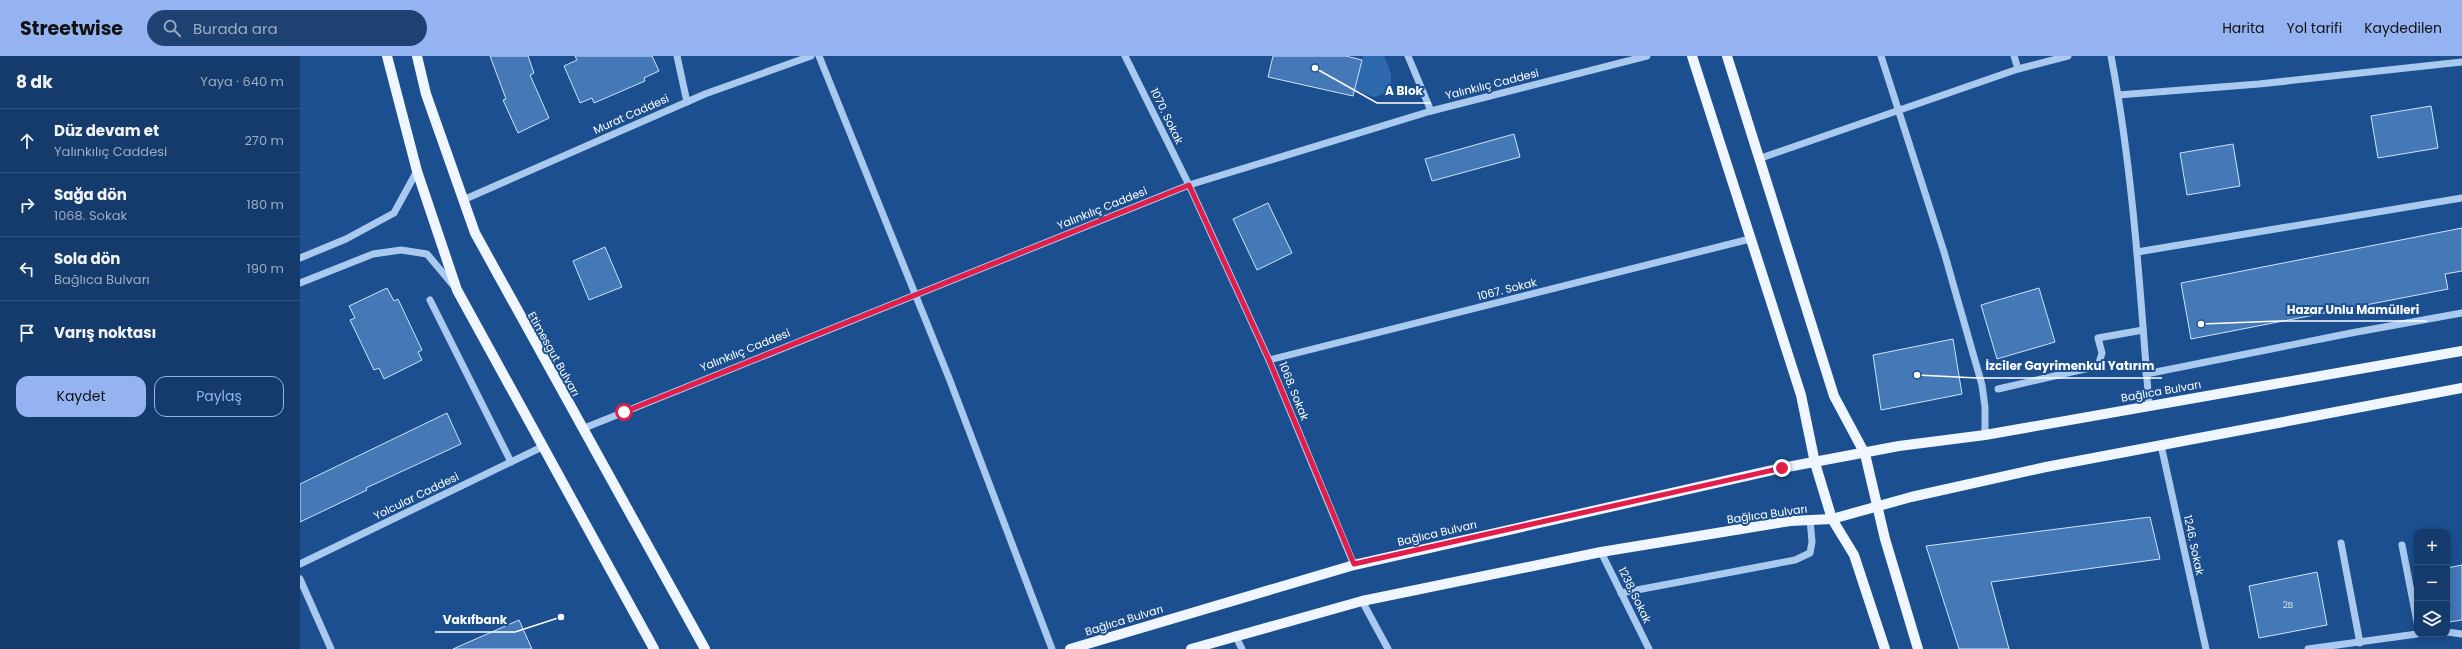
<!DOCTYPE html>
<html lang="tr">
<meta charset="utf-8">
<style>
body{margin:0;font-family:Poppins,sans-serif;background:#1d4271;color:#f1f3f6}
.controls{position:absolute;right:12px;bottom:12px;display:grid;overflow:hidden;border-radius:8px;box-shadow:0 2px 10px #0003}
.controls button{width:36px;height:36px;display:grid;place-items:center;padding:0;border:0;border-bottom:1px solid #33557e;background:#143b6b;color:#f1f3f6;font:20px sans-serif}
.stop{position:absolute;width:12px;height:12px;margin:-9px;border:3px solid #e11d48;border-radius:50%;background:#fff}
.stop.end{background:#e11d48;border-color:#fff;box-shadow:0 1px 4px #0008}
.list{margin:0;padding:0;list-style:none}
h2{display:flex;justify-content:space-between;align-items:center;height:52px;margin:0;padding:0 16px;font-size:17px}
h2 small{font-size:13px;font-weight:400;color:#9dadc1}
.list li{display:grid;grid-template-columns:26px 1fr auto;gap:12px;align-items:center;box-sizing:border-box;height:64px;padding:0 16px;border-top:1px solid #33557e}
.list b{display:block;font-size:15px;white-space:nowrap}
.list p{margin:0;font-size:13px;white-space:nowrap;color:#9dadc1}
.list em{font-size:13px;font-style:normal;color:#9dadc1}
.actions{display:flex;gap:8px;padding:12px 16px}
.actions a{flex:1;padding:9px 0;border:1px solid #95b2f1;border-radius:12px;text-align:center;font-size:14px;color:#95b2f1}
.actions .main{background:#95b2f1;color:#111}
.icon{flex:none;width:22px;height:22px;fill:none;stroke:currentColor;stroke-width:2;stroke-linecap:round;stroke-linejoin:round}
.map{position:relative;flex:none;width:2162px;height:593px;overflow:hidden}
header{display:flex;align-items:center;gap:24px;box-sizing:border-box;height:56px;padding:0 20px;background:#95b2f1;color:#111}
header strong{font-size:19px}
nav{display:flex;gap:22px;margin-inline-start:auto;font-size:14px}
.search{width:280px;height:36px;background:#1d4271;display:flex;align-items:center;gap:10px;box-sizing:border-box;padding:0 14px;border-radius:22px;color:#9dadc1;font-size:15px}
main{display:flex}
aside{flex:1;background:#143b6b}
.map>svg:first-child{display:block}
.green{fill:#2e69ad}
.building{fill:#4478b7;stroke:#cfe3fa}
.lines{fill:none;stroke-linecap:round;stroke-linejoin:round}
.minor{stroke:#a9c9ee;stroke-width:7}
.major{stroke:#f0f6ff;stroke-width:10}
.route{stroke:#e11d48;stroke-width:5}
.labels{text-anchor:middle;dominant-baseline:central;stroke-width:4;stroke-linejoin:round;paint-order:stroke}
.number-label{font-size:9px;fill:#d0dded}
.street-label{font-size:11px;fill:#fff;stroke:#1b4f8f}
.leader{fill:none;stroke:#fff;stroke-width:1.5}
.callout-dot{fill:#fff;stroke:#1b4f8f;stroke-width:1.5}
.callout-label{font-size:12px;text-anchor:middle;font-weight:bold;fill:#fff;stroke:#1b4f8f;stroke-width:4;stroke-linejoin:round;paint-order:stroke}
</style>
<header>
<strong>Streetwise</strong>
<div class="search"><svg class="icon" aria-label="search" viewBox="0 0 24 24"><circle cx="10" cy="10" r="6"/><path d="M15 15l6 6"/></svg>Burada ara</div>
<nav><a>Harita</a><a>Yol tarifi</a><a>Kaydedilen</a></nav>
</header>
<main>
<aside>
<h2>8 dk<small>Yaya · 640 m</small></h2>
<ul class="list">
<li><svg class="icon" aria-label="ahead" viewBox="0 0 24 24"><path d="M12 20V5M6 11l6-6 6 6"/></svg><div><b>Düz devam et</b><p>Yalınkılıç Caddesi</p></div><em>270 m</em></li>
<li><svg class="icon" aria-label="right" viewBox="0 0 24 24"><path d="M7 20v-9h11M14 6l5 5-5 5"/></svg><div><b>Sağa dön</b><p>1068. Sokak</p></div><em>180 m</em></li>
<li><svg class="icon" aria-label="left" viewBox="0 0 24 24"><path d="M17 20v-9H6M10 6l-5 5 5 5"/></svg><div><b>Sola dön</b><p>Bağlıca Bulvarı</p></div><em>190 m</em></li>
<li><svg class="icon" aria-label="arrive" viewBox="0 0 24 24"><path d="M6 21V4h12l-3 4 3 4H6"/></svg><div><b>Varış noktası</b></div></li>
</ul>
<div class="actions"><a class="main">Kaydet</a><a>Paylaş</a></div>
</aside>
<div class="map">
<svg width="2162" height="593" viewBox="0 0 2162 593">
<rect width="100%" height="100%" fill="#1b4f8f"/>
<path class="green" d="M1063 0H1084C1089 12 1095 23 1088 36L1074 41 1055 34Z"/>
<g class="building">
<path d="M190 0H228L234 17 230 19 249 62 218 77 203 44 206 43Z"/>
<path d="M275 0H352L359 15 344 22 345 25 294 47 292 42 280 47 264 10 277 4Z"/>
<path d="M973 0H1046L1062 4 1053 40 968 21Z"/>
<path d="M2131 50 2138 92 2078 102 2071 60Z"/>
<path d="M1214 78 1220 101 1132 125 1125 103Z"/>
<path d="M1933 88 1940 130 1887 139 1880 97Z"/>
<path d="M968 147 992 197 957 214 933 163Z"/>
<path d="M2162 172V215L2145 218 2148 233 1891 283 1881 227Z"/>
<path d="M305 191 322 231 289 244 273 205Z"/>
<path d="M87 232 94 245 98 243 122 294 118 296 122 304 84 323 79 312 74 314 50 264 55 262 49 250Z"/>
<path d="M1739 232 1755 286 1697 303 1681 249Z"/>
<path d="M1653 283 1662 338 1581 354 1573 299Z"/>
<path d="M147 357 161 388 66 432 67 434 0 466V428Z"/>
<path d="M1850 461 1860 503 1691 526 1709 593H1659L1626 490Z"/>
<path d="M2162 509V564L2149 566 2147 555V512Z"/>
<path d="M2017 516 2027 569 1959 582 1949 530Z"/>
<path d="M219 564 232 593H153Z"/>
</g>
<g class="lines">
<g class="minor">
<path d="M377 0 387 46"/>
<path d="M519 0 649 322 752 593"/>
<path d="M825 0 889 129 969 304 1054 509"/>
<path d="M1108 0 1131 55"/>
<path d="M1581 0 1644 196 1682 329 1685 351V379"/>
<path d="M1714 0 1718 13"/>
<path d="M1811 0C1833 115 1840 233 1849 349"/>
<path d="M1818 39 1959 28 2162 6"/>
<path d="M1461 102 1718 13 1768 0"/>
<path d="M163 144 405 38 511 0"/>
<path d="M1837 196 2162 142"/>
<path d="M0 202 46 183 94 157 117 115"/>
<path d="M0 227 73 198 101 194 127 198 153 229"/>
<path d="M130 244 211 406"/>
<path d="M969 304 1450 183"/>
<path d="M1846 318 2051 277 2162 257"/>
<path d="M1698 333 1798 310 1802 297 1798 282 1843 274"/>
<path d="M282 373 889 129 1131 55 1347 0"/>
<path d="M1861 389 1906 593"/>
<path d="M2041 487 2060 587"/>
<path d="M2102 489 2117 566"/>
<path d="M1301 496 1349 593"/>
<path d="M0 508 242 391"/>
<path d="M0 523 31 593"/>
<path d="M1321 537 1495 504 1510 497 1512 486 1510 463"/>
<path d="M1062 545 1088 593"/>
<path d="M2147 576 2162 578"/>
<path d="M935 579 942 593"/>
<path d="M2008 593 2117 578"/>
</g>
<g class="major">
<path d="M87 0 117 115 157 234 354 593"/>
<path d="M117 0 126 38 175 177 405 593"/>
<path d="M1392 0 1501 339 1515 407 1532 463 1554 499 1585 593"/>
<path d="M1427 0 1534 340 1565 398 1585 483 1618 593"/>
<path d="M770 593 1054 509 1482 412 1599 390 1685 379 2162 295"/>
<path d="M891 593 1062 545 1301 496 1490 465 1532 463 1611 441 1746 411 2162 332"/>
</g>
</g>
<g class="lines">
<path class="route" d="M324 356 889 129 969 304 1054 508 1482 412"/>
</g>
<g class="labels">
<g class="number-label">
<text x="1988" y="549">2B</text>
</g>
<g class="street-label">
<text transform="translate(1192 28) rotate(-14)">Yalınkılıç Caddesi</text>
<text transform="translate(331 58) rotate(-24)">Murat Caddesi</text>
<text transform="translate(867 60) rotate(64)">1070. Sokak</text>
<text transform="translate(802 152) rotate(-22)">Yalınkılıç Caddesi</text>
<text transform="translate(1207 233) rotate(-14)">1067. Sokak</text>
<text transform="translate(445 294) rotate(-22)">Yalınkılıç Caddesi</text>
<text transform="translate(254 298) rotate(61)">Etimesgut Bulvarı</text>
<text transform="translate(994 335) rotate(68)">1068. Sokak</text>
<text transform="translate(1861 335) rotate(-10)">Bağlıca Bulvarı</text>
<text transform="translate(116 440) rotate(-26)">Yolcular Caddesi</text>
<text transform="translate(1467 458) rotate(-8)">Bağlıca Bulvarı</text>
<text transform="translate(1137 477) rotate(-13)">Bağlıca Bulvarı</text>
<text transform="translate(1894 489) rotate(78)">1246. Sokak</text>
<text transform="translate(1335 539) rotate(64)">1238. Sokak</text>
<text transform="translate(824 564) rotate(-17)">Bağlıca Bulvarı</text>
</g>
</g>
<path class="leader" d="M1015 12L1077 47H1131M1901 268L1979 265H2127M1617 319L1677 322H1862M261 561L215 576H135"/>
<g class="callout-dot">
<circle cx="1015" cy="12" r="4"/>
<circle cx="1901" cy="268" r="4"/>
<circle cx="1617" cy="319" r="4"/>
<circle cx="261" cy="561" r="4"/>
</g>
<g class="callout-label">
<text x="1104" y="39">A Blok</text>
<text x="2053" y="258">Hazar Unlu Mamülleri</text>
<text x="1770" y="314">İzciler Gayrimenkul Yatırım</text>
<text x="175" y="568">Vakıfbank</text>
</g>
</svg>
<div class="controls">
<button>+</button>
<button>−</button>
<button><svg class="icon" aria-label="layers" viewBox="0 0 24 24"><path d="M12 4l9 5-9 5-9-5zM3 14l9 5 9-5"/></svg></button>
</div>
<div class="stop" style="left:324px;top:356px"></div>
<div class="stop end" style="left:1482px;top:412px"></div>
</div>
</main>
